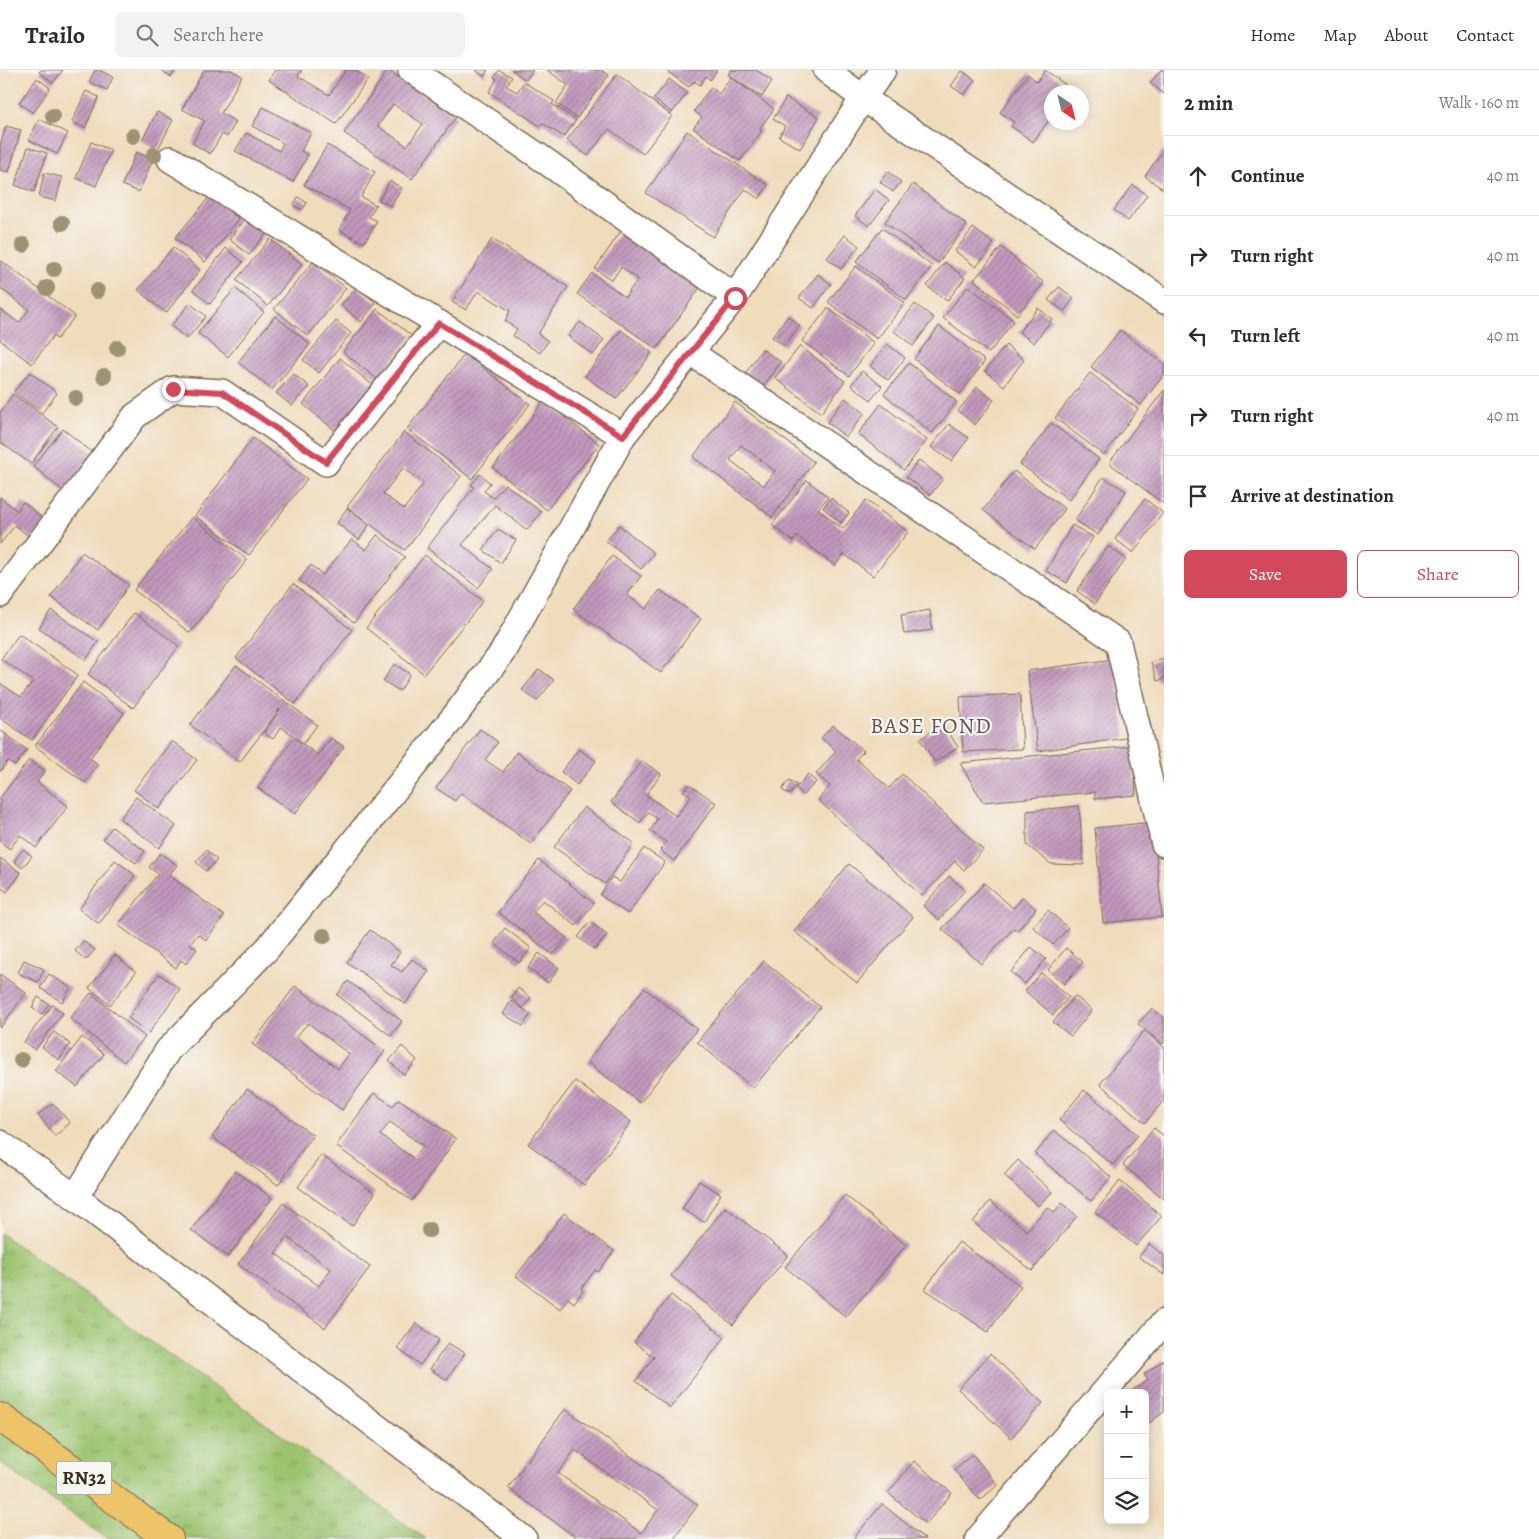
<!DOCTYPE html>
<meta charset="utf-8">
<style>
body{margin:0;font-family:Alegreya,serif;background:#f2f2f3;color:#2b2b33}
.controls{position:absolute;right:15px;bottom:15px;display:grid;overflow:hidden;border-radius:8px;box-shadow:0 2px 12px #0003}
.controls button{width:45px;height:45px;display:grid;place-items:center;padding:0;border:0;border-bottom:1px solid #e1e1e2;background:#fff;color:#2b2b33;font:25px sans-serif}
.compass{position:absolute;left:1044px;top:15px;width:45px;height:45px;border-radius:50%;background:#fff;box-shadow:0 2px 12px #0003;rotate:145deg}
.stop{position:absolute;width:15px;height:15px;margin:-11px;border:4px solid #d1495b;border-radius:50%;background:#fff}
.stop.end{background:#d1495b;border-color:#fff;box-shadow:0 1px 5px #0008}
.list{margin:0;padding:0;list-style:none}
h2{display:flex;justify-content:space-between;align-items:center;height:65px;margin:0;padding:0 20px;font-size:21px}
h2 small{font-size:16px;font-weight:400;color:#7c7c81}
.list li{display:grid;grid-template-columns:32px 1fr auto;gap:15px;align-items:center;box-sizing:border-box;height:80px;padding:0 20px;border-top:1px solid #e1e1e2}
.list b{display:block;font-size:19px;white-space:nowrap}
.list em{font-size:16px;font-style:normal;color:#7c7c81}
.actions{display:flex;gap:10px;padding:15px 20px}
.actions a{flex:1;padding:11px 0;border:1px solid #d1495b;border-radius:8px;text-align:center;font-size:18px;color:#d1495b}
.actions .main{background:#d1495b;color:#fff}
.icon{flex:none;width:28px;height:28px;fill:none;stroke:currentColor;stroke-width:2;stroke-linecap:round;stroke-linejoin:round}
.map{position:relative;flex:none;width:1164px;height:1469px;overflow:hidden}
header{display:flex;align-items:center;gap:30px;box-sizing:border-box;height:70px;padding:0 25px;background:#fff;border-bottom:1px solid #e1e1e2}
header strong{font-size:24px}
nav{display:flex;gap:28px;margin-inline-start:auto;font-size:18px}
.search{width:350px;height:45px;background:#f2f2f3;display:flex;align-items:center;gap:12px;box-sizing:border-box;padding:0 18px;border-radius:8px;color:#7c7c81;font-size:19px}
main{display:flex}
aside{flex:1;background:#fff}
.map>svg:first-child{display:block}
.grass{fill:url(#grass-tufts);stroke:#6c7747}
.building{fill:url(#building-hatch);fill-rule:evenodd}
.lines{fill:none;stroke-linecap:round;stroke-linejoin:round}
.street-casing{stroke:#7a6855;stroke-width:28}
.primary-casing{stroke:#7a6855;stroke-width:30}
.street{stroke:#fff;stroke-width:25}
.primary{stroke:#eec469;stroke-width:28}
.tree{fill:#9c9372}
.route{stroke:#d1495b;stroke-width:6}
.labels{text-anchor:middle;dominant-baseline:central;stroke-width:4.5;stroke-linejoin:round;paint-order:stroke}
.shield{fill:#f6f6f2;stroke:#73675e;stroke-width:1}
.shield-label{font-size:19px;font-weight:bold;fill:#3b2a1e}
.quarter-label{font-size:22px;letter-spacing:1px;fill:#6a5156;stroke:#f6f6f2}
</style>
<header>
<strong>Trailo</strong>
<div class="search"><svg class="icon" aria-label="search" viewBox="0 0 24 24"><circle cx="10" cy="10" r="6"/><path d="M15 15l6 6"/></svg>Search here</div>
<nav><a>Home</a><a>Map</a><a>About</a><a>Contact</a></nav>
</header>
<main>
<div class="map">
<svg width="1164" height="1469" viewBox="0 0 1164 1469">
<defs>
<pattern id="grass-tufts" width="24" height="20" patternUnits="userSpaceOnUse" patternTransform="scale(1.25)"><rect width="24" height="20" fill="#9cc470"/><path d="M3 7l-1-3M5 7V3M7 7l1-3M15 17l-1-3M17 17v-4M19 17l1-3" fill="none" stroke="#809f5b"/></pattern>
<pattern id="building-hatch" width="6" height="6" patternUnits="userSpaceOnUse" patternTransform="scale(1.25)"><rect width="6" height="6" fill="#c299bd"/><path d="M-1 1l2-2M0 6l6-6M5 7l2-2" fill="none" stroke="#9f7d99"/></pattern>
</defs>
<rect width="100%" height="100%" fill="#f6f6f2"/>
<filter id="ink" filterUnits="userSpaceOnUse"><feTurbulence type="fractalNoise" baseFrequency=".02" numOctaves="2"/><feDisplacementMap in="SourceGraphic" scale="10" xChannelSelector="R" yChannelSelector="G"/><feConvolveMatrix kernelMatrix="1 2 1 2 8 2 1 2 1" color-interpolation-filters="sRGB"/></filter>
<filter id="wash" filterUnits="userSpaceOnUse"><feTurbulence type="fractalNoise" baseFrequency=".0096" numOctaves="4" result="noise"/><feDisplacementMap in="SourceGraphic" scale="20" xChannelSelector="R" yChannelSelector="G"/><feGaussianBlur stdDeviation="1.12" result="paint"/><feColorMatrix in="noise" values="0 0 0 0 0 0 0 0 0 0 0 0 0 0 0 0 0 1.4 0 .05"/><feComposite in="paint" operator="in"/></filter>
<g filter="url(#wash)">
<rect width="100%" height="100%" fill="#efdcbb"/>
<path class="grass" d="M0 1163 426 1469H108L0 1393Z"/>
<g id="blocks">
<g class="building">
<path d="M41 0H63L53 13 39 2Z"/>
<path d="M95 0H99L113 7 107 20 89 12Z"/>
<path d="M161 0H176L171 7Z"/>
<path d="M204 0H231L242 6 221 43 236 52 227 67 222 64 210 84 192 73 205 51 182 39Z"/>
<path d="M275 0H302L298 6 329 25 346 0H355L368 9 336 54 269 10Z"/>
<path d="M388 0 456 47 412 109 344 63ZM393 34 423 54 407 76 378 56Z"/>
<path d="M475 0H488L484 6Z"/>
<path d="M499 0 512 7 506 16 517 22 524 12 554 31 552 34 576 50 564 67 542 53 540 56 489 22 497 9 494 7Z"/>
<path d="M512 0H533L526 10Z"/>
<path d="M547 0H601L609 5 577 48 556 33 568 15Z"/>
<path d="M665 0H717L710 10 706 6 700 15 694 11 689 17Z"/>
<path d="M731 0H756L772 11 762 27 728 5Z"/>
<path d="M1045 0 1071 19 1069 22H1052V46L1033 72 1011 56 1014 52 1000 42 1028 4 1037 12Z"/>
<path d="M1161 0H1164V24L1150 13Z"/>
<path d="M962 1 975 10 964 25 951 16Z"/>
<path d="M617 4 672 46 643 84 609 59 588 86 567 70Z"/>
<path d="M731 7 774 39 759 59 762 61 740 91 693 58 702 47 694 41 711 17 719 24Z"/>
<path d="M37 8 50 18 33 43 19 33Z"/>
<path d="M669 9 687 23 672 43 654 29Z"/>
<path d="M86 21 99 27 85 58 72 52Z"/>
<path d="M786 28 819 47 800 79 779 67 785 56 773 49Z"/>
<path d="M263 37 311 63 301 81 308 85 293 112 235 81 246 63 279 81 283 73 252 56Z"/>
<path d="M157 42 173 50 158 79 142 70Z"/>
<path d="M39 49 68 63 57 84 29 70Z"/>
<path d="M6 56 21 60 9 102 0 100V76Z"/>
<path d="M687 61 768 115 759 129 745 119 713 167 646 123Z"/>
<path d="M91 72 111 80 96 116 76 108Z"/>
<path d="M327 75 375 102 361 127 376 135 369 147 377 151 364 173 339 160 350 140 304 115Z"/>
<path d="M28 77 47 83 34 122 15 115Z"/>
<path d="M1164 79V120L1145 106Z"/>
<path d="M136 82 153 89 139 122 122 115Z"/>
<path d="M888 101 901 112 893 122 880 112Z"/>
<path d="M44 103 62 107 56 131 39 127Z"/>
<path d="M390 111 402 118 391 136 379 130Z"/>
<path d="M913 114 967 155 938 193 885 152Z"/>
<path d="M1133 115 1147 125 1128 151 1114 140Z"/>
<path d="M875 119 889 130 869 156 855 146Z"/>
<path d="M210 126 239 149 205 192 175 168Z"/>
<path d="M298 127 307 133 302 140 293 135Z"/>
<path d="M248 145 268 161 249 185 229 169Z"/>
<path d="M882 158 932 196 906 230 856 192Z"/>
<path d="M973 158 994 174 976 197 955 181Z"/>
<path d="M621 161 701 216 657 279 577 224 592 203 625 227 638 209 621 197 612 210 595 199Z"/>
<path d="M845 165 859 176 841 199 827 188Z"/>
<path d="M270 169 302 194 268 236 236 210Z"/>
<path d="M492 169 568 217 538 264 548 271 540 283 513 266 517 259 505 251 510 241 478 221 466 240 452 232Z"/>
<path d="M173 177 200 200 166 243 138 220Z"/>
<path d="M1001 177 1044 213 1017 245 974 210Z"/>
<path d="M226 178 243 192 210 234 193 220Z"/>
<path d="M0 190 75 246 57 269 53 266 32 294 0 270V239L19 253 29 240 0 218Z"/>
<path d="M313 192 346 218 308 266 274 239Z"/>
<path d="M945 192 965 208 947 231 927 216Z"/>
<path d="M856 196 905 233 877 269 828 232Z"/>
<path d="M818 204 831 214 813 238 799 228Z"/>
<path d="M968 216 1014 251 989 283 943 248Z"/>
<path d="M357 217 376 233 361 252 341 235Z"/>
<path d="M1059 217 1074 228 1064 241 1048 230Z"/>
<path d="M235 218 264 242 228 287 198 263Z"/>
<path d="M190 233 206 246 187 269 171 256Z"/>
<path d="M915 234 934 248 913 276 894 261Z"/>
<path d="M828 238 874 273 849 306 802 271Z"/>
<path d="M1038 238 1052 249 1034 273 1019 262Z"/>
<path d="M377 239 412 266 377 309 343 282Z"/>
<path d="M275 246 310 274 272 320 238 292Z"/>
<path d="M788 246 800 256 784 276 772 267Z"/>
<path d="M336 251 351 263 319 303 303 290Z"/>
<path d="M580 252 604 270 593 285 568 266Z"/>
<path d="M939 256 985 291 960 324 914 289Z"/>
<path d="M621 260 652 283 616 329 585 306Z"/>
<path d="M1120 260 1164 294V304L1141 335 1091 297Z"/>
<path d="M887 274 905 288 888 310 870 296Z"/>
<path d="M1006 275 1024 290 1004 316 985 301Z"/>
<path d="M800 276 845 311 821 343 775 308Z"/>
<path d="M762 279 781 292 761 320 743 307Z"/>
<path d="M465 284 530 334 472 409 407 359Z"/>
<path d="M340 288 376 318 339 364 303 334Z"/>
<path d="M909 293 957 332 932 363 884 324Z"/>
<path d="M862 301 882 316 871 330 851 315Z"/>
<path d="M30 302 57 323 42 343 14 322Z"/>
<path d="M1090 303 1138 339 1104 385 1055 348Z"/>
<path d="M293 304 309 316 292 336 276 323Z"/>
<path d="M977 317 994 330 975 355 958 341Z"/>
<path d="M1164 320V434L1109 393Z"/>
<path d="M13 324 58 357 31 394 0 372V342Z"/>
<path d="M845 328 865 343 846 367 827 352Z"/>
<path d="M544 331 599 374 547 440 493 398Z"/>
<path d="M735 332 814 392 772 447 693 387ZM741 375 775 401 764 416 730 390Z"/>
<path d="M881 334 927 370 904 400 858 364Z"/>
<path d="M1051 353 1099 389 1069 430 1020 394Z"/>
<path d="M949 354 969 368 951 391 931 377Z"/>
<path d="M63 359 93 383 63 421 33 396Z"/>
<path d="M404 362 461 406 405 480 347 437ZM403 398 424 413 404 439 383 424Z"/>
<path d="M253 368 307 409 249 485 195 446Z"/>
<path d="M919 390 943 409 930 425 906 407Z"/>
<path d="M1014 401 1065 439 1035 479 983 440Z"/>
<path d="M480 404 490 413 484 421 493 428 505 414 541 442 527 460 495 435 462 475 493 499 478 518 427 478 474 417 471 415Z"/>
<path d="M1103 407 1126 421 1098 465 1075 450Z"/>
<path d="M807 410 828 427 818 439 843 459 866 430 908 462 873 506 844 484 835 496 797 466 793 471 772 455Z"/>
<path d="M0 427 17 441 23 432 46 451 32 469 15 455 0 474Z"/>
<path d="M831 428 849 443 841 453 823 438Z"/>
<path d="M1145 429 1163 443 1133 483 1115 469Z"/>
<path d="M347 438 369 455 359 470 337 453Z"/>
<path d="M192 447 247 490 190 563 134 520Z"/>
<path d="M619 455 654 483 641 499 606 471Z"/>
<path d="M1072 455 1093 467 1067 513 1046 501Z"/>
<path d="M498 459 516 470 501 493 483 480Z"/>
<path d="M377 465 405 487 354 553 299 510 311 495 323 505 352 469 366 480Z"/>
<path d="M1108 476 1126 489 1095 534 1077 521Z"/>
<path d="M82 482 129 515 98 560 51 527Z"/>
<path d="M425 485 483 531 424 604 366 558Z"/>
<path d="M612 486 641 506 627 525 646 539 660 520 701 549 661 603 573 539Z"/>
<path d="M293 514 352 560 295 634 236 588Z"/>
<path d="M51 540 98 572 86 590 39 558Z"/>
<path d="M930 540 932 560 904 564 901 545Z"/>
<path d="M134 543 179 576 133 638 88 604Z"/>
<path d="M19 564 78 605 32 670 0 648V613L21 627 33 611 1 589Z"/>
<path d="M1164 588V609L1157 611 1151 592Z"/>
<path d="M1114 589 1126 668 1038 681 1027 601Z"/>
<path d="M394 594 410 604 400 621 383 611Z"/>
<path d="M236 595 317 655 304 673 281 657 273 669 264 663 280 639 240 692 190 655Z"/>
<path d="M539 599 554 610 537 631 522 620Z"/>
<path d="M83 612 124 643 90 688 98 694 85 713 35 676Z"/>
<path d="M1020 624 1023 679 963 682 960 627Z"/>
<path d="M943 654 958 677 935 692 920 669Z"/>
<path d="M833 655 864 681 856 689 889 718 902 704 983 780 964 800 955 791 922 826 818 730 830 716 816 704 836 681 821 668Z"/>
<path d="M480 659 498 672 485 690 503 702 517 682 570 721 531 774 461 723 455 731 436 718Z"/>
<path d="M0 660 27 680 15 696 8 691 0 702Z"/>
<path d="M294 668 318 685 331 668 344 677 295 744 258 718Z"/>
<path d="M172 671 197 690 159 739 134 720Z"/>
<path d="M1132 676 1136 725 1095 729V722L983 732 960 693Z"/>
<path d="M579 679 596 691 577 715 561 702Z"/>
<path d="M29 690 45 701 37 712 68 736 36 778 20 765 10 779 0 772V728Z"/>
<path d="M642 691 661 704 646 725 676 746 691 726 683 721 689 714 716 733 674 791 660 780 666 772 650 761 657 749 648 742 640 753 611 732Z"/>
<path d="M808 704 816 712 803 725 796 718Z"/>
<path d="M789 710 797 715 790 725 782 720Z"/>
<path d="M136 727 176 756 159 778 120 749Z"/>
<path d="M1079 736 1084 795 1051 794 1027 775V741Z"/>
<path d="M584 737 634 773 605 814 554 777Z"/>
<path d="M1153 752 1162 847 1103 853 1095 758Z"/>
<path d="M112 757 145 781 136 793 103 769Z"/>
<path d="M644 778 665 792 628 844 600 825 612 807 620 812Z"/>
<path d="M23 779 32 786 22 798 14 791Z"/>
<path d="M206 780 217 790 206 801 196 792Z"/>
<path d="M160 783 177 795 169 805 224 846 206 870 198 864 190 874 197 879 186 894 181 890 176 898 118 855 158 804 149 797Z"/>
<path d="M0 788 21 803 7 822 0 817Z"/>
<path d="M115 790 135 805 99 854 79 839Z"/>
<path d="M539 790 594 833 576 856 543 830 533 842 567 868 553 885 498 842Z"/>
<path d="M849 794 913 847 857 913 794 861Z"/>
<path d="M949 806 965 820 939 850 923 836Z"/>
<path d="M984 813 1013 838 1023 827 1036 839 1017 861 1014 858 981 894 942 859Z"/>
<path d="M1048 840 1068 858 1053 875 1033 857Z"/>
<path d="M590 852 607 865 595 880 578 867Z"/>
<path d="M505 858 531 878 519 893 494 873Z"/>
<path d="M370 860 400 882 391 895 402 902 412 889 429 901 405 934 347 892Z"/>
<path d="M83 871 95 880 86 890 75 881Z"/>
<path d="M1031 877 1046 889 1025 914 1011 902Z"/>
<path d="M1066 878 1083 892 1064 914 1048 900Z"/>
<path d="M539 883 559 898 548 913 528 898Z"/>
<path d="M115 885 136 902 110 935 89 918Z"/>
<path d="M24 890 44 899 38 912 18 903Z"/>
<path d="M764 891 820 937 753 1018 697 972Z"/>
<path d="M1041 903 1069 927 1053 945 1025 921Z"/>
<path d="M0 904 26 923 0 958Z"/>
<path d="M49 904 71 918 62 932 40 918Z"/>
<path d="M159 904 180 919 149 963 128 948Z"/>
<path d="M348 911 402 951 391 966 337 925Z"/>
<path d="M295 916 385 981 342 1040 252 974ZM308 953 349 984 338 999 296 967Z"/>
<path d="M518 918 531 928 523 938 511 928Z"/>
<path d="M644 918 697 959 640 1033 587 992Z"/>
<path d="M91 923 145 967 124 992 70 948Z"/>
<path d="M1075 926 1092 940 1071 966 1053 952Z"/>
<path d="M38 927 49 934 42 944 32 938Z"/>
<path d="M511 931 531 944 523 956 503 944Z"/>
<path d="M52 935 63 943 35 980 24 972Z"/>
<path d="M1152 938 1164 948V972L1163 974 1138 954Z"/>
<path d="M1144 961 1164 977V1030L1145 1053 1100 1014Z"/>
<path d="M54 962 70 974 59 990 42 977Z"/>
<path d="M82 967 104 984 77 1017 56 1001Z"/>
<path d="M402 976 417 990 404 1005 389 991Z"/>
<path d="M575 1011 631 1052 584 1115 528 1074Z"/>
<path d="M247 1019 313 1065 278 1115 212 1067Z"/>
<path d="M1084 1020 1138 1065 1113 1095 1059 1050Z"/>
<path d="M374 1023 393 1036 399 1029 456 1069 412 1131 336 1076ZM390 1052 423 1076 413 1088 380 1065Z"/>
<path d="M53 1033 70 1053 55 1066 38 1045Z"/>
<path d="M1154 1058 1164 1066V1129L1123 1095Z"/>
<path d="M1054 1060 1111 1107 1091 1131 1035 1084Z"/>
<path d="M321 1085 375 1123 352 1156 298 1117Z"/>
<path d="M1018 1090 1052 1122 1038 1136 1004 1105Z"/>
<path d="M235 1101 272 1128 228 1187 191 1160Z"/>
<path d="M699 1111 721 1124 704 1152 682 1139Z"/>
<path d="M1120 1111 1162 1146 1136 1176 1095 1142Z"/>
<path d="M845 1125 906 1175 846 1247 785 1197Z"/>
<path d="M990 1131 1027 1161 1047 1137 1054 1142 1062 1133 1077 1146 1032 1201 973 1152Z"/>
<path d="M283 1133 370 1197 325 1258 238 1194ZM287 1167 331 1199 319 1216 275 1183Z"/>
<path d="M725 1137 788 1185 733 1255 671 1206Z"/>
<path d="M564 1143 614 1181 598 1202 595 1200 581 1219 583 1221 574 1233 568 1228 560 1239 516 1206Z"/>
<path d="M959 1172 1021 1216 988 1262 925 1219Z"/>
<path d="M1149 1174 1164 1185V1205L1139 1187Z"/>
<path d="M671 1225 725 1267 670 1338 636 1311 654 1287 634 1272Z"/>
<path d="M416 1253 439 1270 420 1295 397 1278Z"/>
<path d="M448 1273 465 1283 447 1310 430 1299Z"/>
<path d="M990 1284 1043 1333 1011 1368 958 1319Z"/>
<path d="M1164 1290V1342L1145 1356V1323H1129L1148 1310 1144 1304Z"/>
<path d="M565 1339 698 1435 673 1469H578L508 1418ZM575 1380 658 1440 641 1463 558 1403Z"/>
<path d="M972 1384 998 1415 980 1430 954 1400Z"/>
<path d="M914 1391 952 1423 926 1454 888 1423Z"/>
<path d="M882 1434 925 1469H853Z"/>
</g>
</g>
</g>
<g filter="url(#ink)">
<use href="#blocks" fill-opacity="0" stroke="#7a6855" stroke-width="1"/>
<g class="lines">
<defs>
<g id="street">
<path d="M411 0 537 85 735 227"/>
<path d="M826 0 863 28 1164 231"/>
<path d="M170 89 623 366"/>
<path d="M690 282 1118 572 1164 774"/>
<path d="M0 525 135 346 173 319 222 322 326 393 439 253"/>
<path d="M0 1073 75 1127 524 1469"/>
<path d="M75 1127 168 980 267 879 456 644 502 583 623 366 735 227 863 28 883 0"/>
<path d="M978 1469 1164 1252"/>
</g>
<path id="primary" d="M0 1347 169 1469"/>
</defs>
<use href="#street" class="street-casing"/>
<use href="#primary" class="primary-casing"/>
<use href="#street" class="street"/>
<use href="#primary" class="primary"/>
</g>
<g class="tree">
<circle cx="53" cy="46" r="8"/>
<circle cx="133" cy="66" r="8"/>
<circle cx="154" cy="85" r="8"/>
<circle cx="62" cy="153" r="8"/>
<circle cx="23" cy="175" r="8"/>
<circle cx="54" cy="199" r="8"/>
<circle cx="47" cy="218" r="8"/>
<circle cx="97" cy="221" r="8"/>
<circle cx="117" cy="278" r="8"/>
<circle cx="104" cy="306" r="8"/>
<circle cx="76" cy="328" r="8"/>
<circle cx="324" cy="866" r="8"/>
<circle cx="21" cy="990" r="8"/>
<circle cx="429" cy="1160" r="8"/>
</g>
</g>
<g class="lines" filter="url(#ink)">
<path class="route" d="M173 319 222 322 326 392 439 253 623 366 735 228"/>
</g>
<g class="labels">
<rect class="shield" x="56.5" y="1391.5" width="55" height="33" rx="4"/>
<g class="shield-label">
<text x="84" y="1408">RN32</text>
</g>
<g class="quarter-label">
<text x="931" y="656">BASE FOND</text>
</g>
</g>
</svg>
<div class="controls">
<button>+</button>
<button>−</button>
<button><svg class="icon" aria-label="layers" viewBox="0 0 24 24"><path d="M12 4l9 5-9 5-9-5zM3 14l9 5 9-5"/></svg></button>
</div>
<svg class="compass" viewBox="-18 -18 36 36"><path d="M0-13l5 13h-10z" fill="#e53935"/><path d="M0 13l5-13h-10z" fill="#7c7c81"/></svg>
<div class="stop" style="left:735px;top:228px"></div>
<div class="stop end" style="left:173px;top:319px"></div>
</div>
<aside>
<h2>2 min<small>Walk · 160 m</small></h2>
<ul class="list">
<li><svg class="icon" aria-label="ahead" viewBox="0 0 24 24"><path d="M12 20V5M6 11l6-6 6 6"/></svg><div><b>Continue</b></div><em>40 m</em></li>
<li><svg class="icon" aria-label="right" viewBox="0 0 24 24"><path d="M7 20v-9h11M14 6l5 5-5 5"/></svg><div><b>Turn right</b></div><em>40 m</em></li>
<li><svg class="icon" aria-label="left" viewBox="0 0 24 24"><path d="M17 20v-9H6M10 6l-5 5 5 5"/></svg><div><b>Turn left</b></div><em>40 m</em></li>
<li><svg class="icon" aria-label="right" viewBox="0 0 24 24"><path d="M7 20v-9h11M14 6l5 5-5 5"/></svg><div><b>Turn right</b></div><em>40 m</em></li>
<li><svg class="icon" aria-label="arrive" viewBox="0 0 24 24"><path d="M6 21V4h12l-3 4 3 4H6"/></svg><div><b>Arrive at destination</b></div></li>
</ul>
<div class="actions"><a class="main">Save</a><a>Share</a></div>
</aside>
</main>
